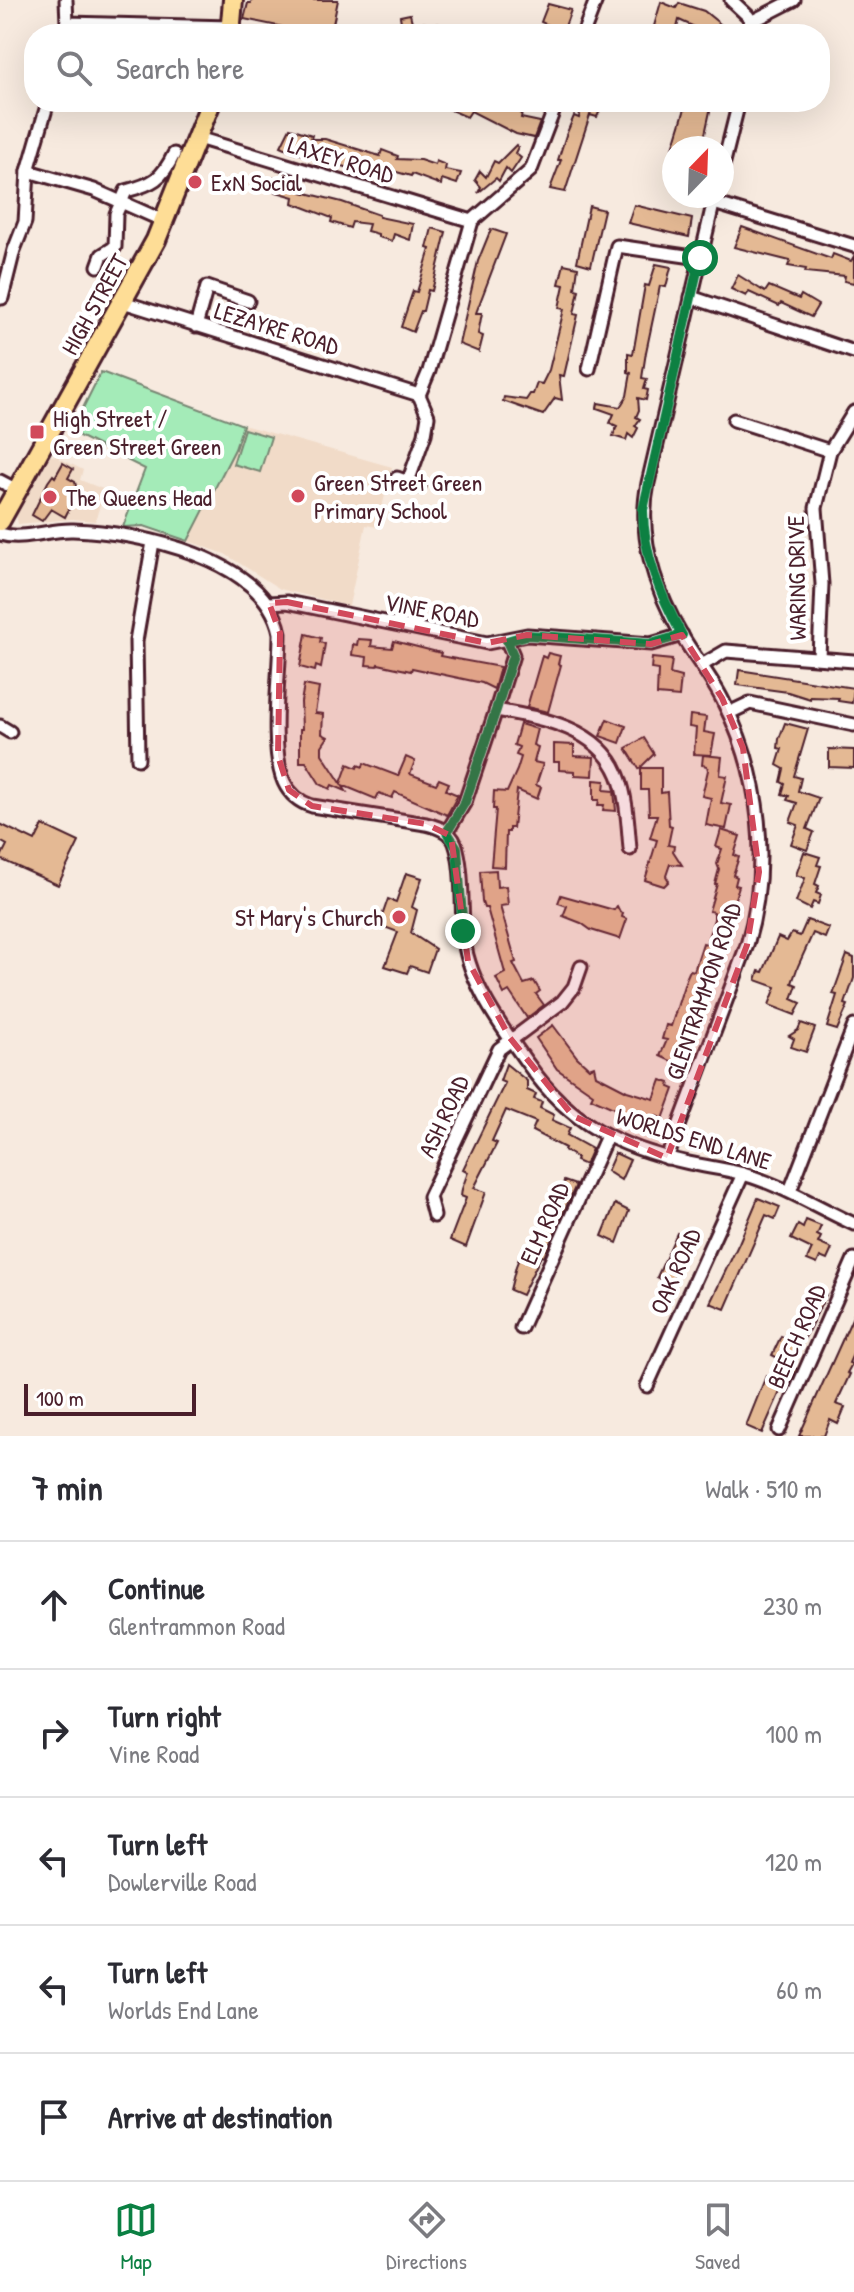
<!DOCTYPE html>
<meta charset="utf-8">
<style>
body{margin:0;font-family:"Patrick Hand",sans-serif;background:#f2f2f3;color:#2b2b33}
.compass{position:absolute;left:662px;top:136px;width:72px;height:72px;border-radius:50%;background:#fff;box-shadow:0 8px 32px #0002;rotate:23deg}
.scale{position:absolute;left:24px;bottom:20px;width:172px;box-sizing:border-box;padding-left:8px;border:4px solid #4a1f2b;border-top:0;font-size:22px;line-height:28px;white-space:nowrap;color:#4a1f2b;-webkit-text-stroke:6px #fff;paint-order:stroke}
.stop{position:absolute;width:24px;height:24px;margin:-18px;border:6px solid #0b8043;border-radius:50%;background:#fff}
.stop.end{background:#0b8043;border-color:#fff;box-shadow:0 2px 8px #0008}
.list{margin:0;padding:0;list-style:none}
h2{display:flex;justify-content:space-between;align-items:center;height:104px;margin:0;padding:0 32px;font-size:34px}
h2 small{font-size:26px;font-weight:400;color:#7c7c81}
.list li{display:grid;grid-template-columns:52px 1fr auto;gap:24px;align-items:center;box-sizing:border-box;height:128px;padding:0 32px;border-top:2px solid #e1e1e2}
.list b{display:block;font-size:30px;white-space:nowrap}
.list p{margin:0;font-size:26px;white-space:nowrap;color:#7c7c81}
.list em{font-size:26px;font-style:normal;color:#7c7c81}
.icon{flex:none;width:44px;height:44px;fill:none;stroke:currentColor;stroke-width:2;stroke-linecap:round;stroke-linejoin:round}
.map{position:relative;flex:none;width:854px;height:1436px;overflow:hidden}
.search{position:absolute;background:#fff;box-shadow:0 8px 32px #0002;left:24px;right:24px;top:24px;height:88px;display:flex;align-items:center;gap:20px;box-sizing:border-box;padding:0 28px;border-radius:32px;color:#7c7c81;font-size:30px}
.sheet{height:744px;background:#fff}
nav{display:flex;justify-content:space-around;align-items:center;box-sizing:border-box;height:112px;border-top:2px solid #e1e1e2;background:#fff;font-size:22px;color:#7c7c81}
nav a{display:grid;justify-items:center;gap:4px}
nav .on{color:#0b8043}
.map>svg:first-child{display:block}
.built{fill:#f1dbc8}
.green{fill:#a4ebb8;stroke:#778572;stroke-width:2}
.building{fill:#e4b994;stroke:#4a1f2b;stroke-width:2}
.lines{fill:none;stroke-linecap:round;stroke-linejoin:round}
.minor-casing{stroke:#4a1f2b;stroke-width:17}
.primary-casing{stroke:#4a1f2b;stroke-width:24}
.minor{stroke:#fff;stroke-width:11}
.primary{stroke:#fedd96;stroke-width:18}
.route{stroke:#0b8043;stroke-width:10}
.marked{fill:#d1495b;fill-opacity:0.2;stroke:#d1495b;stroke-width:6;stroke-dasharray:16 10;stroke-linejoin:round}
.poi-dot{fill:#d1495b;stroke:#fff;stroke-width:3}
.labels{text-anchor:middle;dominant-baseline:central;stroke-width:8;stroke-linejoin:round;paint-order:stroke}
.street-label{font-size:24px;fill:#4a1f2b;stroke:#fff}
.poi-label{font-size:24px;fill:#4a1f2b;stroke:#fff;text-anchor:start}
</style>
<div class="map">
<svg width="854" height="1436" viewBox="0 0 854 1436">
<rect width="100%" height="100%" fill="#f7eadf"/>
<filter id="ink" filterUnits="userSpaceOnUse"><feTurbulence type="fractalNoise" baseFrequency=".0125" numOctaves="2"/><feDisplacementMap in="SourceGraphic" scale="16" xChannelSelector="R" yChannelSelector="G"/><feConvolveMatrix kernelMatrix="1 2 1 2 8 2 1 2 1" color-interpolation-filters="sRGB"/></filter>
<g filter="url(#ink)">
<g class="built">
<path d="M243 425 392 467 377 527 366 525 349 606 280 589 225 554 188 541 235 449Z"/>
<path d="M59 455V458L83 470 80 480 105 490 95 521 72 519 18 524 16 515 50 456Z"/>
</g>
<g class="green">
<path d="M101 372 243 425 235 449 188 541 144 526 123 527 145 469 71 432Z"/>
<path d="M244 429 271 437 260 472 233 464Z"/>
</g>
<g class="building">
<path d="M252 0H338L331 34H317L244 19 248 3H251Z"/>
<path d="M661 2 676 8 679 3 704 11 725 28 721 34H710L679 20 676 32 654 26Z"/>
<path d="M548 4 571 10 563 32 541 22Z"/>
<path d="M410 14 412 22 439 24 435 34H423L424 29 403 34 400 16Z"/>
<path d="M432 102H492L522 113 521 118 540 122 534 138 516 134 471 111 467 117Z"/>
<path d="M582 102H604L597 117 590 115 565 192 550 189 561 160H558L566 135 574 116 579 118Z"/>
<path d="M687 102H712L702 148H673Z"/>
<path d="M290 128 312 135 311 139H325L380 156 382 150 398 156 397 159 420 160 435 165 436 161 446 165 445 170 461 173 457 184 442 179 441 185 412 174 411 176 393 171 391 180 294 152 281 146Z"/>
<path d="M516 145 518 147 515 153 521 158 511 173 506 168 499 181 496 178 478 193 481 187 475 180 480 171 486 177 494 161 498 163Z"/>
<path d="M274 178 303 185 302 192 342 202 379 215V217L413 224 410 240 394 234 392 241 378 237V234L367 231 369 224 352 222 350 228 331 222 332 218 293 203 294 197 270 190Z"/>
<path d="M634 205 692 219 689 237 628 223Z"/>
<path d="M589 206 604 210 591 266 577 262Z"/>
<path d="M742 227 831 259 833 254 851 261 854 256V283L844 281 845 276 805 272 806 269 788 266 790 261 734 247Z"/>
<path d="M432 228 446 232 432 291 428 290 423 311H421L413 332 401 327 413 291 417 292 430 249 427 248Z"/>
<path d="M491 229 506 234 476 313H482L478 334 483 336 479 352 459 344 478 261Z"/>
<path d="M564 264 578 267 575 289 579 290 574 314 578 315 564 376 559 375 562 400 555 398 543 415 503 401 504 397 526 400 530 394H533L537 383 542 384 549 370 564 309 559 308 564 285 559 284Z"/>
<path d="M656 264 671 267 666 287 660 286 646 352 642 378 647 379 644 389 648 390 646 400 638 398 639 410 636 417 640 419 635 426 638 428 633 438 628 434 626 440 613 436 617 426 610 423 614 414 597 408 598 403 620 407 627 396 631 373 628 372V353L633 354 645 285 649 286Z"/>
<path d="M738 275 765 292 769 286 799 299 801 295 818 305 811 317 781 303 779 306 749 292 746 296 731 289Z"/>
<path d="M63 463 73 469 68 478 75 482 76 486 71 495 75 497 65 517 51 509 42 521 32 515 48 482 53 475 55 477Z"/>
<path d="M306 634 321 638 320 642 325 644 321 668 316 666 315 671 300 667Z"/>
<path d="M358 639 372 640 371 646 392 648 394 641 441 653 440 656 500 667 494 689 482 683 412 668 411 671 378 664 377 666 366 665 367 657 352 655 353 644 357 645Z"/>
<path d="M548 653 560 656 558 664 561 665 548 712 527 707 542 656 546 658Z"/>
<path d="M652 658 672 660 670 674 681 677 679 697 657 695 658 670 651 669Z"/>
<path d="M739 670 854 688 852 703 838 701 839 698 810 697V699L788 692 737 685Z"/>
<path d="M304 685 319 688 315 713 323 714 322 734 328 737 322 746V754L341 783 348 764 357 768 358 765 363 767 364 763 398 776 406 757 415 761 410 774 436 784 439 779 449 783 446 790 458 795 447 815 395 792 392 798 379 793 376 799 342 785 346 791 332 785 330 789 320 784 306 762H300V729H302L301 702Z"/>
<path d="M690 715 706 717 704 732 715 734 711 755 694 754 696 728 689 727Z"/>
<path d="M607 719 626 726 620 743 600 736Z"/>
<path d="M785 723 808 729 794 776 801 778 798 791 819 798 807 829 814 832 807 850 791 844 798 825 790 822 797 803 787 800 789 796 782 794 785 784 781 782 784 769 777 765 782 749 778 748 779 739Z"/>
<path d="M520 724 537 729 533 745 538 747 534 762 543 764 536 785 541 787 537 799 517 790 513 828H509V832H506L505 867 491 866 496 809H493L494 791 507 792 517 770 521 757 516 755 519 747 514 745Z"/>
<path d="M644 738 654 754 639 769 626 748Z"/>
<path d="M554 744 574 745V756L594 757 593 776 575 775V771L559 770V762H554Z"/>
<path d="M829 749 854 750V768L829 767Z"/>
<path d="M703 755 722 757 720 775 727 776 721 803 731 805 726 829 706 825 711 798 702 796 708 770 707 766 702 765Z"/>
<path d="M641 768H661V793L667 792 669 825 672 826 668 845 674 846 673 851 682 865 670 864 666 876 669 881 664 886 645 880 657 840 650 838 657 815H649L648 790H641Z"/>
<path d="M594 780 605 781 604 790 614 791 616 811 603 810 604 805H598L599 800H594Z"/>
<path d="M0 824 35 841 43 825 79 842 58 885 0 859 7 845 0 841Z"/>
<path d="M721 830 740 836 734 855 739 857 733 875 737 877 735 885 739 886 702 999 697 1013 695 1012 686 1049 682 1047 675 1063 660 1056 667 1040 662 1039 666 1025 671 1026 686 979 690 970 694 971 703 943 706 944 714 919V912L709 911 717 884H715L719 869 717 864 722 849 716 847Z"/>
<path d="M804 852 820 857 817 865 821 866 815 884 819 886 816 893 821 895 818 904 813 902 810 909 796 902 805 878 796 875Z"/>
<path d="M496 870 497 887 506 886 508 905 500 906 516 962 513 963 524 984 534 981 540 991 536 994 544 1005 527 1018 509 991 504 994 496 978 505 973 487 908H484L482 902 480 871Z"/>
<path d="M406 873 422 878 412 907 417 910 411 933 435 949 427 972 410 966 407 973 385 966 398 932 379 925 388 899 396 902Z"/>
<path d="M561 895 614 910 617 906 620 912 623 913 622 917 627 919 620 939 591 930 581 923 563 916 567 906 558 903Z"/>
<path d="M807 920 829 928 825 938 813 933 798 966 792 983 797 985 792 999 801 1003 795 1015 769 1005 776 987 756 980 759 971 763 972 778 937 787 941 792 933 800 936Z"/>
<path d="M847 955 854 958V978L845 1004 848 1005 837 1030 827 1027 837 995 833 994Z"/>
<path d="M801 1023 815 1028 806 1052 791 1047 794 1039 789 1036 798 1030Z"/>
<path d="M553 1025 577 1057 589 1068 594 1066 596 1075 627 1091 654 1099 661 1080 670 1083 669 1087 674 1089 663 1119 656 1116 655 1121 640 1116 638 1119 591 1098 593 1094 557 1069 536 1038Z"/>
<path d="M506 1064 527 1081V1090L536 1094 534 1099 542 1102 540 1108 554 1115 552 1120 570 1128 567 1135 592 1149 585 1165 576 1161 577 1158 564 1150 565 1148 532 1131 536 1122 506 1110 492 1141 497 1143 474 1188 486 1192 466 1247 450 1240 466 1198 461 1196 462 1189 468 1172 463 1169 505 1083 500 1081Z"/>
<path d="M615 1153 630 1160 621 1180 607 1171Z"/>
<path d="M564 1181 576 1185 544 1257 541 1256 522 1295 510 1290 516 1266 522 1251 528 1254 553 1196 558 1198Z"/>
<path d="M758 1198 780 1207 775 1219 766 1215 725 1309 710 1303 739 1243Z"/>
<path d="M615 1204 629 1211 617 1243 602 1236Z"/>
<path d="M806 1220 821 1226 817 1235 821 1237 818 1243 832 1249 827 1260 820 1257 817 1264 807 1260 812 1249 791 1239 798 1225 803 1228Z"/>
<path d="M677 1233 692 1240 671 1284 657 1277Z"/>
<path d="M812 1288 826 1295 791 1366 797 1369 790 1383 786 1381 780 1392 762 1433 746 1426 766 1376 771 1378 780 1359 772 1355 781 1336 788 1339Z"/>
<path d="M854 1314V1352L849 1363 852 1364 847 1373 850 1374 836 1404 845 1407 838 1424 830 1420 824 1436H799Z"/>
</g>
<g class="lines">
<defs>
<g id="minor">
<path d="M66 0 67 23 231 27"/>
<path d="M731 0 748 16 755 34"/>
<path d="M751 22 794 0"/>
<path d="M583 34 596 0"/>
<path d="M537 102 555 108"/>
<path d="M198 138 472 221"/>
<path d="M722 170 739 102"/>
<path d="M28 171 94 190 164 221"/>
<path d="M714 203 854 246"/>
<path d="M98 266 102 255 115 247 116 214 126 191C153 184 162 179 174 154"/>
<path d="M691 297 854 352"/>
<path d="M2 298 14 250 25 222 28 171 48 102"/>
<path d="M123 302 419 395"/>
<path d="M196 326 207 287 248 301"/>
<path d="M589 369 617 246 700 258"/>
<path d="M734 420 830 451"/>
<path d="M397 478 419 486"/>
<path d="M0 481 17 490"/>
<path d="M408 482 425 434 428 416 419 395 429 371 472 221 531 170 557 102"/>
<path d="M0 534C23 541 49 529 73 530 138 532 265 558 280 633 280 673 269 748 284 782 290 795 299 802 312 806L426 824C438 827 450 831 455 843 464 867 461 913 464 940 470 985 502 1028 528 1064 570 1124 618 1147 689 1163 707 1167 726 1169 743 1174 782 1185 817 1207 854 1224"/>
<path d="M269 603 287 602 487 643 527 635 651 644 682 635"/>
<path d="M819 657 822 584 816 508 830 451 854 412"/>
<path d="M702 665 726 651 854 661"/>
<path d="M496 710C541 718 598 727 618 775 627 797 628 826 630 849"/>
<path d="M729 713 750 703 854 725"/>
<path d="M0 726 10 732"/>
<path d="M138 759 136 641 153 542"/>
<path d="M447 832 465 802 496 710 513 655 507 641"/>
<path d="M667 1158 747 945C771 865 761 775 723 701 712 678 694 657 681 634 655 589 637 535 648 483L715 196"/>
<path d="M790 1191 854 1026"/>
<path d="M434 1216 429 1197 499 1049 562 1002 574 987 581 967"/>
<path d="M521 1328 607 1136"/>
<path d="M647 1386 743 1174"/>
<path d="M779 1430 854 1259"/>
</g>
<g id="primary">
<path d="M230 34 233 0"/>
<path d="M0 521 156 240 211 102"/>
</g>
</defs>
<use href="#minor" class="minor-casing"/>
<use href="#primary" class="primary-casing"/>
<use href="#minor" class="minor"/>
<use href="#primary" class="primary"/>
</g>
</g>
<g class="lines" filter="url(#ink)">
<path class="route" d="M463 931 457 848 447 832 465 802 496 710 513 655 507 641 527 635 651 644 682 635C661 596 643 555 643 510L700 258"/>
</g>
<path class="marked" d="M287 602 487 643 527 635 651 644 682 635 722 698 743 748 759 872 747 945 667 1158 573 1116 510 1038 468 961 451 836 426 824 312 806 289 790 278 756 280 633 269 603Z"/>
<g class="poi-dot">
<circle cx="195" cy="182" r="8"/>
<rect x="29" y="424" width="16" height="16" rx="4"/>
<circle cx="298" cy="496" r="8"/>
<circle cx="50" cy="497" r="8"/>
<circle cx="399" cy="917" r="8"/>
</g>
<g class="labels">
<g class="street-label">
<text transform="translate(341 159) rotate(17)">LAXEY ROAD</text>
<text transform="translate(94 304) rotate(-61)">HIGH STREET</text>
<text transform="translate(277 328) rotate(17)">LEZAYRE ROAD</text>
<text transform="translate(796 578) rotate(-91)">WARING DRIVE</text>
<text transform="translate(432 610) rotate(11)">VINE ROAD</text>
<text transform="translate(703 991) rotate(-71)">GLENTRAMMON ROAD</text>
<text transform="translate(443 1116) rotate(-65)">ASH ROAD</text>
<text transform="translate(694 1138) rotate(17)">WORLDS END LANE</text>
<text transform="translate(544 1223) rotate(-66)">ELM ROAD</text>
<text transform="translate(675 1271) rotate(-66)">OAK ROAD</text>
<text transform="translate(796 1336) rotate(-66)">BEECH ROAD</text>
</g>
<g class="poi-label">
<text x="211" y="182">ExN Social</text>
<text x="53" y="418">High Street /<tspan x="53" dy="28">Green Street Green</tspan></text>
<text x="314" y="482">Green Street Green<tspan x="314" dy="28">Primary School</tspan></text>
<text x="66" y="497">The Queens Head</text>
<text x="383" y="917" text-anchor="end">St Mary's Church</text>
</g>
</g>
</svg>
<svg class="compass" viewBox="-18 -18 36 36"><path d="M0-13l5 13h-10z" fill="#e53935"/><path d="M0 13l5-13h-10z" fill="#7c7c81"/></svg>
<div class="scale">100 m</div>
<div class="stop" style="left:700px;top:258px"></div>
<div class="stop end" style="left:463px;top:931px"></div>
<div class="search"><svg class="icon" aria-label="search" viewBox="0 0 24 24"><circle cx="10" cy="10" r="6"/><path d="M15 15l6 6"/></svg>Search here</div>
</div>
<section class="sheet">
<h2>7 min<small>Walk · 510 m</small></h2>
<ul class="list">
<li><svg class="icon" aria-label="ahead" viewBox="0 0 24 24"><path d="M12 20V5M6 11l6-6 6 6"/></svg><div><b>Continue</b><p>Glentrammon Road</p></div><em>230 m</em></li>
<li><svg class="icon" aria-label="right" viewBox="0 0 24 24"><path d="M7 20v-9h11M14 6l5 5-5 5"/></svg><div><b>Turn right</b><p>Vine Road</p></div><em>100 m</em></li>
<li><svg class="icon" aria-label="left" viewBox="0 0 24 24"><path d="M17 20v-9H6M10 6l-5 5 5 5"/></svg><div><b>Turn left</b><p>Dowlerville Road</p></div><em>120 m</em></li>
<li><svg class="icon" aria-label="left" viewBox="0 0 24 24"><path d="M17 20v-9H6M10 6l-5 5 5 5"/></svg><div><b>Turn left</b><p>Worlds End Lane</p></div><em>60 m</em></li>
<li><svg class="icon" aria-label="arrive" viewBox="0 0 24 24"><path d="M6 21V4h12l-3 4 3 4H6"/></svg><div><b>Arrive at destination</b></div></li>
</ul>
</section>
<nav>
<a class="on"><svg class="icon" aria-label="map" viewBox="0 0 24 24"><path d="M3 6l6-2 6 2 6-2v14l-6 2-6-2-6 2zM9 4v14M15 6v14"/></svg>Map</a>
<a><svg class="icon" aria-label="directions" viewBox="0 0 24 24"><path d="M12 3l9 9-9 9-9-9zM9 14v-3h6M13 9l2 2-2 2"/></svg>Directions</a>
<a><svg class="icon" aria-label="saved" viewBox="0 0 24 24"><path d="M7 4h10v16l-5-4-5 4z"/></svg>Saved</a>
</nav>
